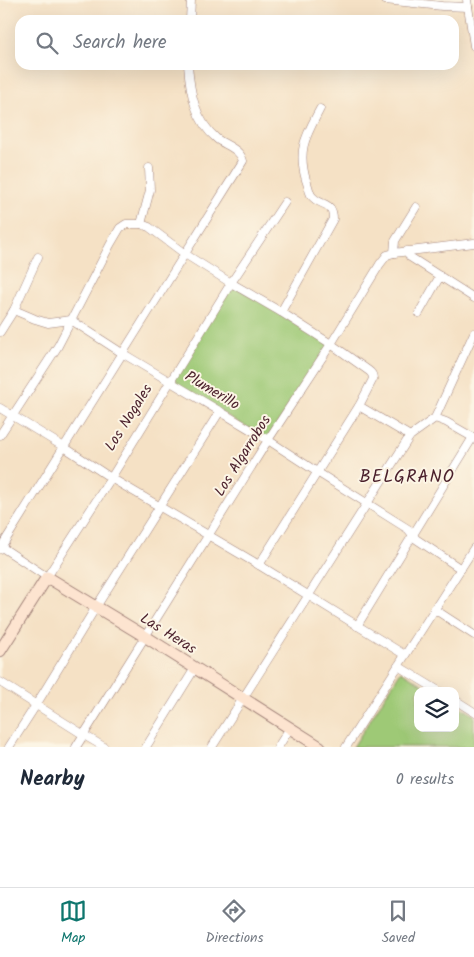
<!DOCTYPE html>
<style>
body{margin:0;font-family:Kalam,sans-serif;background:#f6f6f7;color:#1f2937}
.controls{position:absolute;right:15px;bottom:15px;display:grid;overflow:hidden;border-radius:10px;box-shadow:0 5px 20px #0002}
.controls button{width:45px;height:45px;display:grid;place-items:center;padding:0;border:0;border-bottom:1px solid #e0e1e3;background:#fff;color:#1f2937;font:25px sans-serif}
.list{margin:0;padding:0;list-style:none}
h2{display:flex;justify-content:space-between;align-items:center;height:65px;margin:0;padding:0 20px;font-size:21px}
h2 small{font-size:16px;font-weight:400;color:#747a83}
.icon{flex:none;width:28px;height:28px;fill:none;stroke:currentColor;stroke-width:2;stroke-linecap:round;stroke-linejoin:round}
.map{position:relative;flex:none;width:474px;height:747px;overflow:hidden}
.search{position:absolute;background:#fff;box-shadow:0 5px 20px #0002;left:15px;right:15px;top:15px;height:55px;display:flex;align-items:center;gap:12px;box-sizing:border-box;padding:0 18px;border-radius:15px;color:#747a83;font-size:19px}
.sheet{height:140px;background:#fff}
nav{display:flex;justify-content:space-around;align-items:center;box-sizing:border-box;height:70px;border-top:1px solid #e0e1e3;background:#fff;font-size:14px;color:#747a83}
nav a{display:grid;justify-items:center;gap:2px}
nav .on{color:#0f766e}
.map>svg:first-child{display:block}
.green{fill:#9ec976;stroke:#747450}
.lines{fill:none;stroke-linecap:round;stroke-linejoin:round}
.street-casing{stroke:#a08078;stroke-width:9}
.secondary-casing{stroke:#a08078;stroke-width:13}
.street{stroke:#fff;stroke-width:8}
.secondary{stroke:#fde4d0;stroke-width:11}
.labels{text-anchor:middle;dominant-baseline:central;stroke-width:4;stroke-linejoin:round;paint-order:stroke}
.street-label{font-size:15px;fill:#4a1f2b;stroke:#fcf5e5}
.quarter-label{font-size:18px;letter-spacing:1px;fill:#4a1f2b;stroke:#fcf5e5}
</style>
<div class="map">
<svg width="474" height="747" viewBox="0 0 474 747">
<rect width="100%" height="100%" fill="#fcf5e5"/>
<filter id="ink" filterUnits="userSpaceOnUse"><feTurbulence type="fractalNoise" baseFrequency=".02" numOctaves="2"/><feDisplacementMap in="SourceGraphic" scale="10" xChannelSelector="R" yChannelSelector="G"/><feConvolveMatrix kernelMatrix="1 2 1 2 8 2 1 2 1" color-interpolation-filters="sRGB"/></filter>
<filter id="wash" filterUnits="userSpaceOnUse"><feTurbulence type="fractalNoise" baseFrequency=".0096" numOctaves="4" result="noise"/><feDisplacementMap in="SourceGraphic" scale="20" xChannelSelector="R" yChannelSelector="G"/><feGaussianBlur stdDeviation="1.12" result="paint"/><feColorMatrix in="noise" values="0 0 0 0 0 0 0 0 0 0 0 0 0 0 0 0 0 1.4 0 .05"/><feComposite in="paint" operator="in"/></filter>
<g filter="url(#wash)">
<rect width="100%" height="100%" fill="#f5e1c5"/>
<g class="green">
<path d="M231 283 331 344 268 440 170 382Z"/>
<path d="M401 671 433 691H418V728H455V704L474 715V747H353Z"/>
</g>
</g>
<g filter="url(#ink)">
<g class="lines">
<defs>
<g id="street">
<path d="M385 0 442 6 468 7"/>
<path d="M467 0 474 46"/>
<path d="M190 20 191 0"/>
<path d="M141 224 150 190 149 168"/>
<path d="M407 251 410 257 474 298"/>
<path d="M394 253 395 241 416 207"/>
<path d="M14 310 35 319 48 323 71 320 122 353 268 440 317 472 408 529 416 539 461 569"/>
<path d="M281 312 333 219C333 200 319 207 311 195 309 191 308 185 306 180 297 149 306 136 320 109"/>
<path d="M419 313 440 276"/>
<path d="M0 332 14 310 38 257"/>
<path d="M359 406 410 436"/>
<path d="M0 408 64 447 111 478 259 565 405 655"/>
<path d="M435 418 446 422 474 438"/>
<path d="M0 435 58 346 110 245 120 228 126 224H141L149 227 185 254 231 283 281 312 331 344 369 371C372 373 373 375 373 379L359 406 259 565"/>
<path d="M0 546 47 577 111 478 231 283 285 202"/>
<path d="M0 549 243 161C240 149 227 146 217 139 195 121 190 92 188 65"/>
<path d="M434 609 474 635"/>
<path d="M357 626 473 437"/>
<path d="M398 666 439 691"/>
<path d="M0 682 84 735 104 747"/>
<path d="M455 700 474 712"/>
<path d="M9 747 36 705 96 607 220 411"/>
<path d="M76 747 268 440 331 344 380 264 387 255 394 253 474 243"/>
<path d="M146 747 195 668"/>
<path d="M212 747 410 436 435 418 474 333"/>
<path d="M278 747 290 728"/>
<path d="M346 747 474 548"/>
</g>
<path id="secondary" d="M0 651 47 577 146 637 320 747"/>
</defs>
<use href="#street" class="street-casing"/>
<use href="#secondary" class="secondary-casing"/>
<use href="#street" class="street"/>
<use href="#secondary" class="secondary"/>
</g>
</g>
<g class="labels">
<g class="street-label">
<text transform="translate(212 391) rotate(31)">Plumerillo</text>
<text transform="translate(129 418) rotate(-58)">Los Nogales</text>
<text transform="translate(243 456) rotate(-58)">Los Algarrobos</text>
<text transform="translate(168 634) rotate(32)">Las Heras</text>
</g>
<g class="quarter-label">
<text x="407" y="477">BELGRANO</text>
</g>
</g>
</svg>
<div class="controls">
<button><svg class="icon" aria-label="layers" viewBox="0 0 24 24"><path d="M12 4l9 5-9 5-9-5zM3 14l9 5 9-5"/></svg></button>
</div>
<div class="search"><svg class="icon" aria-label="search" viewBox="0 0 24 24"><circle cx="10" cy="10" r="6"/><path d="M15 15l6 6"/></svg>Search here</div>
</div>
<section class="sheet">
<h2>Nearby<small>0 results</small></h2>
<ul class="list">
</ul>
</section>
<nav>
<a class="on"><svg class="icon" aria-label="map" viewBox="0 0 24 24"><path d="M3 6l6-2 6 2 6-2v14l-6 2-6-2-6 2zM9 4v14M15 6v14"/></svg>Map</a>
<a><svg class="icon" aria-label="directions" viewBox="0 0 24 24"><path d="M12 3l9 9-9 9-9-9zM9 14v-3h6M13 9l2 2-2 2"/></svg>Directions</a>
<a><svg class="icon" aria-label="saved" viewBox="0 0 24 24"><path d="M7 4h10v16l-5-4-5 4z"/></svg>Saved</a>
</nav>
